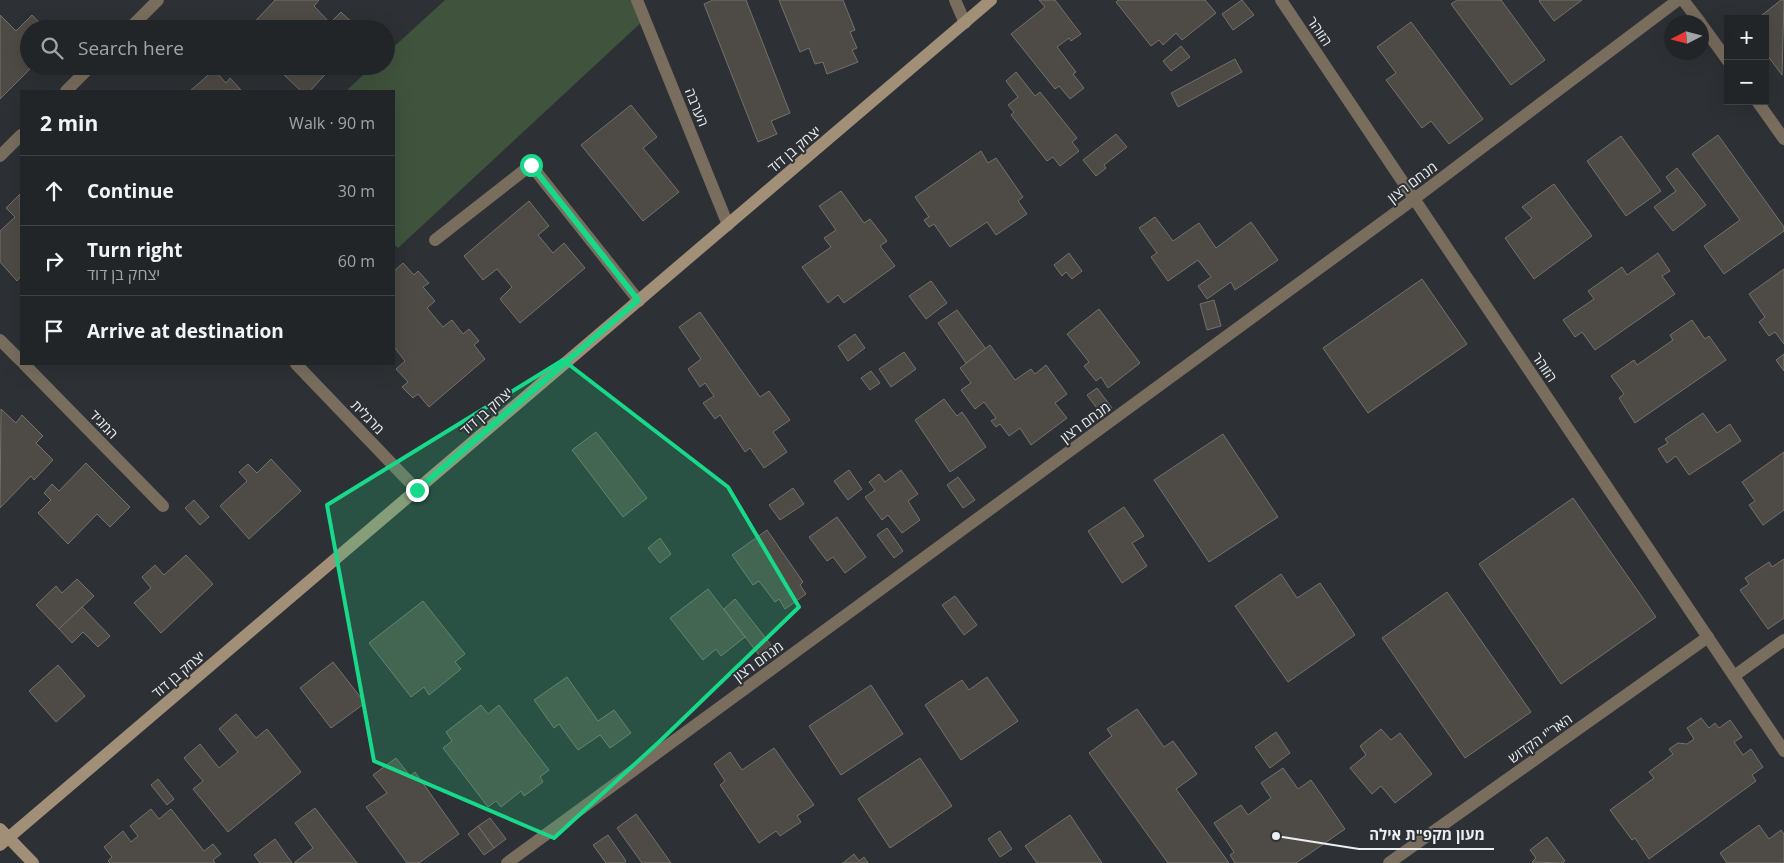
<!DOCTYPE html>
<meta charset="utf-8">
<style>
body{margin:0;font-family:"Open Sans","Noto Sans Hebrew",sans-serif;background:#2e3134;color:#f1f3f6}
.controls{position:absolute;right:15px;top:15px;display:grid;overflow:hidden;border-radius:0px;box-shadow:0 5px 20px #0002}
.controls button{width:45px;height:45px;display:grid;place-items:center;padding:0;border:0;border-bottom:1px solid #3f4245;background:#222528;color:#f1f3f6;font:25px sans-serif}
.compass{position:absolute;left:1664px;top:15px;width:45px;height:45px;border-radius:50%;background:#222528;box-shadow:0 5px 20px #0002;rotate:264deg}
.stop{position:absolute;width:15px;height:15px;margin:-11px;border:4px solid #17d989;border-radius:50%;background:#fff}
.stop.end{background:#17d989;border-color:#fff;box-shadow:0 1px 5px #0008}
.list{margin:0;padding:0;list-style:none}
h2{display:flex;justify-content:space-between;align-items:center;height:65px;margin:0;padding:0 20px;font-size:21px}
h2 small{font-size:16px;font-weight:400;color:#a2a5a8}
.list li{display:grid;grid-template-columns:32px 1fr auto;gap:15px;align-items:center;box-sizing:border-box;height:70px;padding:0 20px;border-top:1px solid #3f4245}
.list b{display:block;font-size:19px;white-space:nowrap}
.list p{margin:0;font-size:16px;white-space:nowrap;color:#a2a5a8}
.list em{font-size:16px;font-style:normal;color:#a2a5a8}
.icon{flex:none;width:28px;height:28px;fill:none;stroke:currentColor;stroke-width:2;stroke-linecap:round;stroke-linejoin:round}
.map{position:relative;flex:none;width:1784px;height:863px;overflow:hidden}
.search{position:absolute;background:#222528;box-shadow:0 5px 20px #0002;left:20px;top:20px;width:375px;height:55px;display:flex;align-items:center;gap:12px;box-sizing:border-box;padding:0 18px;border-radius:28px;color:#a2a5a8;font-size:19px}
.panel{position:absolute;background:#222528;box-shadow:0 5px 20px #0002;left:20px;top:90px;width:375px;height:275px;border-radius:0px}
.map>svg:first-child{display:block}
.green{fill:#40533d}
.building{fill:#4e4a46;stroke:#75716c}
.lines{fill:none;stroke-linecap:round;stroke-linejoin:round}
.lane{stroke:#796d5e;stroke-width:12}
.street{stroke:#796d5e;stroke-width:12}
.secondary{stroke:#a28f77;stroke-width:12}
.route{stroke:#17d989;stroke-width:6}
.marked{fill:#17d989;fill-opacity:0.2;stroke:#17d989;stroke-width:4;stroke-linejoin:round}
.labels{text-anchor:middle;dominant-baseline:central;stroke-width:4;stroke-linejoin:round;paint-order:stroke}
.street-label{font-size:14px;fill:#eceff1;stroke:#2d3135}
.leader{fill:none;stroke:#eceff1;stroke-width:2}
.callout-dot{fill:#eceff1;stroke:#2d3135;stroke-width:2}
.callout-label{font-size:15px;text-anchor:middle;font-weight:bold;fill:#eceff1;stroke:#2d3135;stroke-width:4;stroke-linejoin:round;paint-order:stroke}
</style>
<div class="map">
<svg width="1784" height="863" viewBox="0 0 1784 863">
<rect width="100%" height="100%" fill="#2d3135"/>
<path class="green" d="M445 0H637L645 19 398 248 394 244V91H346L373 66H386V54Z"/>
<g class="building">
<path d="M275 0H319L314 6 330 23 341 12 359 29H248Z"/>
<path d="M713 0H746L790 113 771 121 777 134 758 142 704 4Z"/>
<path d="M779 0H843L855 30 850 32 857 48 852 50 858 62 827 74 823 62 815 64 809 48 800 52Z"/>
<path d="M1039 0H1055L1081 34 1071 41 1069 38 1057 47 1076 72 1073 74 1084 88 1070 99 1059 86 1055 89 1011 34 1045 7Z"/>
<path d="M1118 0H1205L1216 13 1182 40 1176 33 1163 45 1159 40 1151 46 1116 2Z"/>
<path d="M1242 0 1254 15 1233 30 1222 14Z"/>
<path d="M1457 0H1501L1545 60 1511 85 1451 4Z"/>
<path d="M1540 0H1582L1554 21 1539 1Z"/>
<path d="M1781 0H1784L1782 75 1765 52V19H1757Z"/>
<path d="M0 15 16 31 32 15 45 29H29V66H33L0 99Z"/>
<path d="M1411 22 1483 119 1449 144 1431 121 1422 128 1386 80 1396 73 1377 47Z"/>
<path d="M1181 46 1190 57 1171 71 1163 61Z"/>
<path d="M1235 59 1242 72 1178 107 1171 93Z"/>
<path d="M288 66H333L310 91H301L282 73Z"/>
<path d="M214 70 226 83 230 78 241 90 190 91Z"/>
<path d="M1016 72 1035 96 1040 92 1077 138 1072 142 1079 151 1060 166 1053 157 1047 161 1011 115 1014 112 1008 105 1018 97 1006 81Z"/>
<path d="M631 105 657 137 643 148 679 192 643 221 581 145Z"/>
<path d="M1116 134 1127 147 1104 165 1106 168 1096 176 1083 160Z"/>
<path d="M1718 135 1784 227V231L1724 274 1704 246 1740 220 1692 154Z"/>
<path d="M1621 136 1661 191 1626 216 1587 161Z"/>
<path d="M981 151 988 163 996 158 1023 197 1018 201 1027 214 996 235 987 222 950 247 934 224 929 227 924 220 929 217 915 197Z"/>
<path d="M1677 168 1706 205 1673 231 1654 207 1676 191 1666 177Z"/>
<path d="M1554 184 1592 236 1534 279 1505 238 1532 218 1522 207Z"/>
<path d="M841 191 864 223 870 219 887 241 880 246 895 266 844 303 838 295 828 303 802 267 831 247 824 238 836 230 819 206Z"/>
<path d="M20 194 21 276 17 281 0 262V231L15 217 6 208Z"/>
<path d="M529 201 549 226 538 235 553 253 564 243 585 268 520 323 500 299 512 287 497 269 483 280 464 256Z"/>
<path d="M1155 217 1173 241 1199 223 1216 248 1251 222 1278 260 1235 290 1231 282 1207 299 1198 286 1211 277 1198 260 1168 281 1151 257 1157 253 1139 228Z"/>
<path d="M1069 253 1082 271 1072 279 1066 272 1062 276 1054 265Z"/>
<path d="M1658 253 1670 271 1662 276 1675 294 1595 350 1582 332 1575 337 1563 320 1594 299 1588 291 1622 267 1627 275Z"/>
<path d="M403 263 414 275 418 271 429 283 423 287 435 301 427 308 443 327 452 320 463 334 469 329 479 341 474 345 485 359 429 407 418 394 413 398 402 387 408 382 396 369 405 361 394 347V271Z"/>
<path d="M1784 269V344L1775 332 1769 336 1759 322 1765 317 1749 294Z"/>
<path d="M1422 279 1467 344 1368 413 1323 348Z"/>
<path d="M931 281 947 303 926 319 909 296Z"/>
<path d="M1214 300 1221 326 1207 330 1200 304Z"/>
<path d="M1099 309 1140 363 1108 388 1101 377 1096 381 1084 366 1089 362 1067 334Z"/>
<path d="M957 310 986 349 966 363 938 323Z"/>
<path d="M700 312 760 397 769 391 790 420 773 432 787 452 764 468 750 448 745 452 720 415 715 419 703 403 714 396 705 383 700 387 688 369 701 359 679 327Z"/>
<path d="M1692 320 1705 339 1709 336 1726 360 1635 423 1619 398 1624 394 1611 376 1634 360 1637 365 1673 340 1670 335Z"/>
<path d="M855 334 865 348 848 361 838 346Z"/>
<path d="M990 345 1015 380 1031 369 1035 374 1046 365 1067 394 1055 403 1067 418 1031 445 1020 428 1009 436 1000 424 996 427 991 421 996 418 984 402 975 409 961 390 971 383 960 368Z"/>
<path d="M904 352 916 369 891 387 879 369Z"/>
<path d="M1784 354V371L1776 360Z"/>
<path d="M871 371 880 383 870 390 861 378Z"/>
<path d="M1097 388 1112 408 1102 415 1087 395Z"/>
<path d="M944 399 957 416 962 412 986 447 950 472 915 420Z"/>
<path d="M1 409 16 423 22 415 43 436 36 443 53 460 34 480 31 476 0 508Z"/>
<path d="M1703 413 1717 433 1730 424 1741 441 1689 475 1676 456 1667 463 1658 449 1668 443 1665 439Z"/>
<path d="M596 432 647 498 623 517 572 450Z"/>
<path d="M1223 434 1278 517 1209 562 1154 480Z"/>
<path d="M1784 452V510L1763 525 1749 505 1755 501 1742 482Z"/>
<path d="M271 459 301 491 249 539 220 506 247 481 239 472 248 464 257 473Z"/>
<path d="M86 463 130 507 110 527 97 514 68 544 38 513 51 500 44 493 52 484 59 491Z"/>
<path d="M849 470 862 489 848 500 834 481Z"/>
<path d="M901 470 918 494 908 501 920 520 902 533 888 515 882 520 865 497 875 490 869 482 879 474 885 482Z"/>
<path d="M958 477 975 500 963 508 947 485Z"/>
<path d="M793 488 804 504 780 520 769 505Z"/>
<path d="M1573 498 1656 617 1561 684 1479 564Z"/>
<path d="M194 500 209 517 200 525 185 508Z"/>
<path d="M1124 507 1144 536 1132 543 1147 566 1122 583 1088 531Z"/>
<path d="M837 517 866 557 845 573 833 557 827 561 809 537Z"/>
<path d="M887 528 903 551 894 558 877 535Z"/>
<path d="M767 530 803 582 800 585 806 594 785 609 779 599 775 602 759 581 753 585 732 555Z"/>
<path d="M660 538 671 554 660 563 648 548Z"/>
<path d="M186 555 213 584 161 633 134 603 151 588 142 577 155 565 164 575Z"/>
<path d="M1784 559V618L1768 629 1740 590 1749 584 1745 578 1769 562 1772 567Z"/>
<path d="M1281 574 1297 598 1320 583 1355 635 1288 682 1235 606Z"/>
<path d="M77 579 94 596 59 629 36 605 56 586 62 593Z"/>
<path d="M708 589 745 637 721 656 716 649 703 660 670 618Z"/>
<path d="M1447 592 1531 712 1465 758 1382 638Z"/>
<path d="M955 596 977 625 964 635 942 605Z"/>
<path d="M735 599 771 645 759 655 724 609Z"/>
<path d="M423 601 465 654 455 662 461 669 429 695 424 687 411 697 369 643Z"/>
<path d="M82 607 110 636 98 647 83 632 72 643 59 629Z"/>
<path d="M333 662 365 703 331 728 300 688Z"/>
<path d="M58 665 85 696 56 722 29 691Z"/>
<path d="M567 677 598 721 614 710 631 733 610 748 600 735 578 750 559 724 554 728 534 700Z"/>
<path d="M987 677 1018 721 961 760 925 705 962 680 969 690Z"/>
<path d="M871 685 903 734 841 775 809 726Z"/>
<path d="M481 705 488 714 499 705 549 770 540 777 543 782 524 796 521 791 501 807 496 801 488 807 443 748 452 741 446 732Z"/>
<path d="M1137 709 1164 747 1173 741 1197 774 1176 789 1229 863H1168L1089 753 1112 736 1107 729Z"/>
<path d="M236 714 256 738 267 729 301 772 228 832 193 789 203 781 184 758 200 744 219 768 238 752 219 729Z"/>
<path d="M1701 718 1709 728 1715 723 1719 728 1730 720 1742 737 1734 742 1743 755 1751 749 1763 767 1752 775 1756 781 1649 859 1635 838 1632 840 1610 810 1654 778 1649 772 1673 754 1669 749 1678 743 1687 744 1694 739 1687 728Z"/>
<path d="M1381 729 1391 740 1400 733 1432 774 1395 803 1381 786 1372 794 1350 768 1366 755 1360 746Z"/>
<path d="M1276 732 1290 753 1270 768 1255 747Z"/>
<path d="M774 748 814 805 797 816 801 822 780 836 776 831 759 843 720 785 725 781 714 764 730 752 742 770Z"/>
<path d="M396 758 410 776 415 772 459 834 419 863H407L366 807 387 793 373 775Z"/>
<path d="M920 758 952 806 890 848 858 799Z"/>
<path d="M1283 768 1298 789 1311 780 1345 829 1296 863H1235L1230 855 1234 852 1214 823 1241 805 1248 815 1271 798 1261 783Z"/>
<path d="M158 779 174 799 167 805 151 785Z"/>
<path d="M315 808 357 863H294L313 848 295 823Z"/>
<path d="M151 809 159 819 171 809 204 851 213 844 221 854 213 860 215 863H110L108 861 112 857 104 847 123 831 131 842 138 836 130 826Z"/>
<path d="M636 814 671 863H642L617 828Z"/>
<path d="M1070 815 1102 863H1037L1025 846Z"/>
<path d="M490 818 506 839 494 848 478 826Z"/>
<path d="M1759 825 1769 839 1781 830 1784 834V863H1727L1720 853Z"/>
<path d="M478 826 494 848 484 855 468 834Z"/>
<path d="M1000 831 1012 849 1000 857 988 839Z"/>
<path d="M608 835 626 861 624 863H606L593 845Z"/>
<path d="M1547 837 1565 861 1562 863 1532 862 1536 858 1530 850Z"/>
<path d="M275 839 292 863H260L254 855Z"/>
<path d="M854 854 859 861 864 857 868 863H843Z"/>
</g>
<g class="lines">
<g class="lane">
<path d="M955 0 965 23"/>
<path d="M435 240 531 165 639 301"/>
<path d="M1734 676 1784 640"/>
</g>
<g class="street">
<path d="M637 0 728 225"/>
<path d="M1281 0 1784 751"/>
<path d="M1683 0 1700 22"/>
<path d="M1702 25 1728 61"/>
<path d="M129 29 158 0"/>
<path d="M66 91 91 66"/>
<path d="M1757 101 1784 139"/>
<path d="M0 156 21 135"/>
<path d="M0 340 21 361"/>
<path d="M24 364 163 506"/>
<path d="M296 364 417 490"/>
<path d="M507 863 1414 199 1678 0"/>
<path d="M1389 863 1708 637"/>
</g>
<g class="secondary">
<path d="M0 829 33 863"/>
<path d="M0 845 991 0"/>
</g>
</g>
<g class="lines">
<path class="route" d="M417 490 638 300 531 165"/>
</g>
<path class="marked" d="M563 360 728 487 799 607 659 742 554 838 374 761 327 505Z"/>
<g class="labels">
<g class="street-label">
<text transform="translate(1320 31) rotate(56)">הזוהר</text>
<text transform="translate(697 107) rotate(68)">הערבה</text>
<text transform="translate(794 149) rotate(-40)">יצחק בן דוד</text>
<text transform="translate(1412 182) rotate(-37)">מנחם רצון</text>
<text transform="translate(1545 367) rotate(56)">הזוהר</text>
<text transform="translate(486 411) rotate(-41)">יצחק בן דוד</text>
<text transform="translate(368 417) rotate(46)">מרגלית</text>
<text transform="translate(1085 422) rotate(-36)">מנחם רצון</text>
<text transform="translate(104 424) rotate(46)">המגיד</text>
<text transform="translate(758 661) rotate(-36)">מנחם רצון</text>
<text transform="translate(178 674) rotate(-40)">יצחק בן דוד</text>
<text transform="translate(1540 738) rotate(-35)">האר"י הקדוש</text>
</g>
</g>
<path class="leader" d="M1276 836L1359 849H1494"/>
<circle class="callout-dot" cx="1276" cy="836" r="5"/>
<g class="callout-label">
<text x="1427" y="840">מעון מקפ"ת אילה</text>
</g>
</svg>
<div class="controls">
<button>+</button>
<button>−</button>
</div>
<svg class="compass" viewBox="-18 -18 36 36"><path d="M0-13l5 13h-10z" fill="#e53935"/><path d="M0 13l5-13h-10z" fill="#a2a5a8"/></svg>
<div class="stop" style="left:531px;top:165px"></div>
<div class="stop end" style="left:417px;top:490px"></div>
<div class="search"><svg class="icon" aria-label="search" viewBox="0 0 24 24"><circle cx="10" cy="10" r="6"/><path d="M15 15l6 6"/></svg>Search here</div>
<section class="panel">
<h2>2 min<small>Walk · 90 m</small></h2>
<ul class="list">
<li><svg class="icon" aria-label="ahead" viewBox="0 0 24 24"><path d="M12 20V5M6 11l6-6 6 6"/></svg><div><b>Continue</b></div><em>30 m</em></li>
<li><svg class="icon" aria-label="right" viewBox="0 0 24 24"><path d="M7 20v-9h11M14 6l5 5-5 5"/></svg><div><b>Turn right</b><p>יצחק בן דוד</p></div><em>60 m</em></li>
<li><svg class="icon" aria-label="arrive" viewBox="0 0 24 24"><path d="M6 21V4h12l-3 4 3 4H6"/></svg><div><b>Arrive at destination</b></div></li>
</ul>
</section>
</div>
